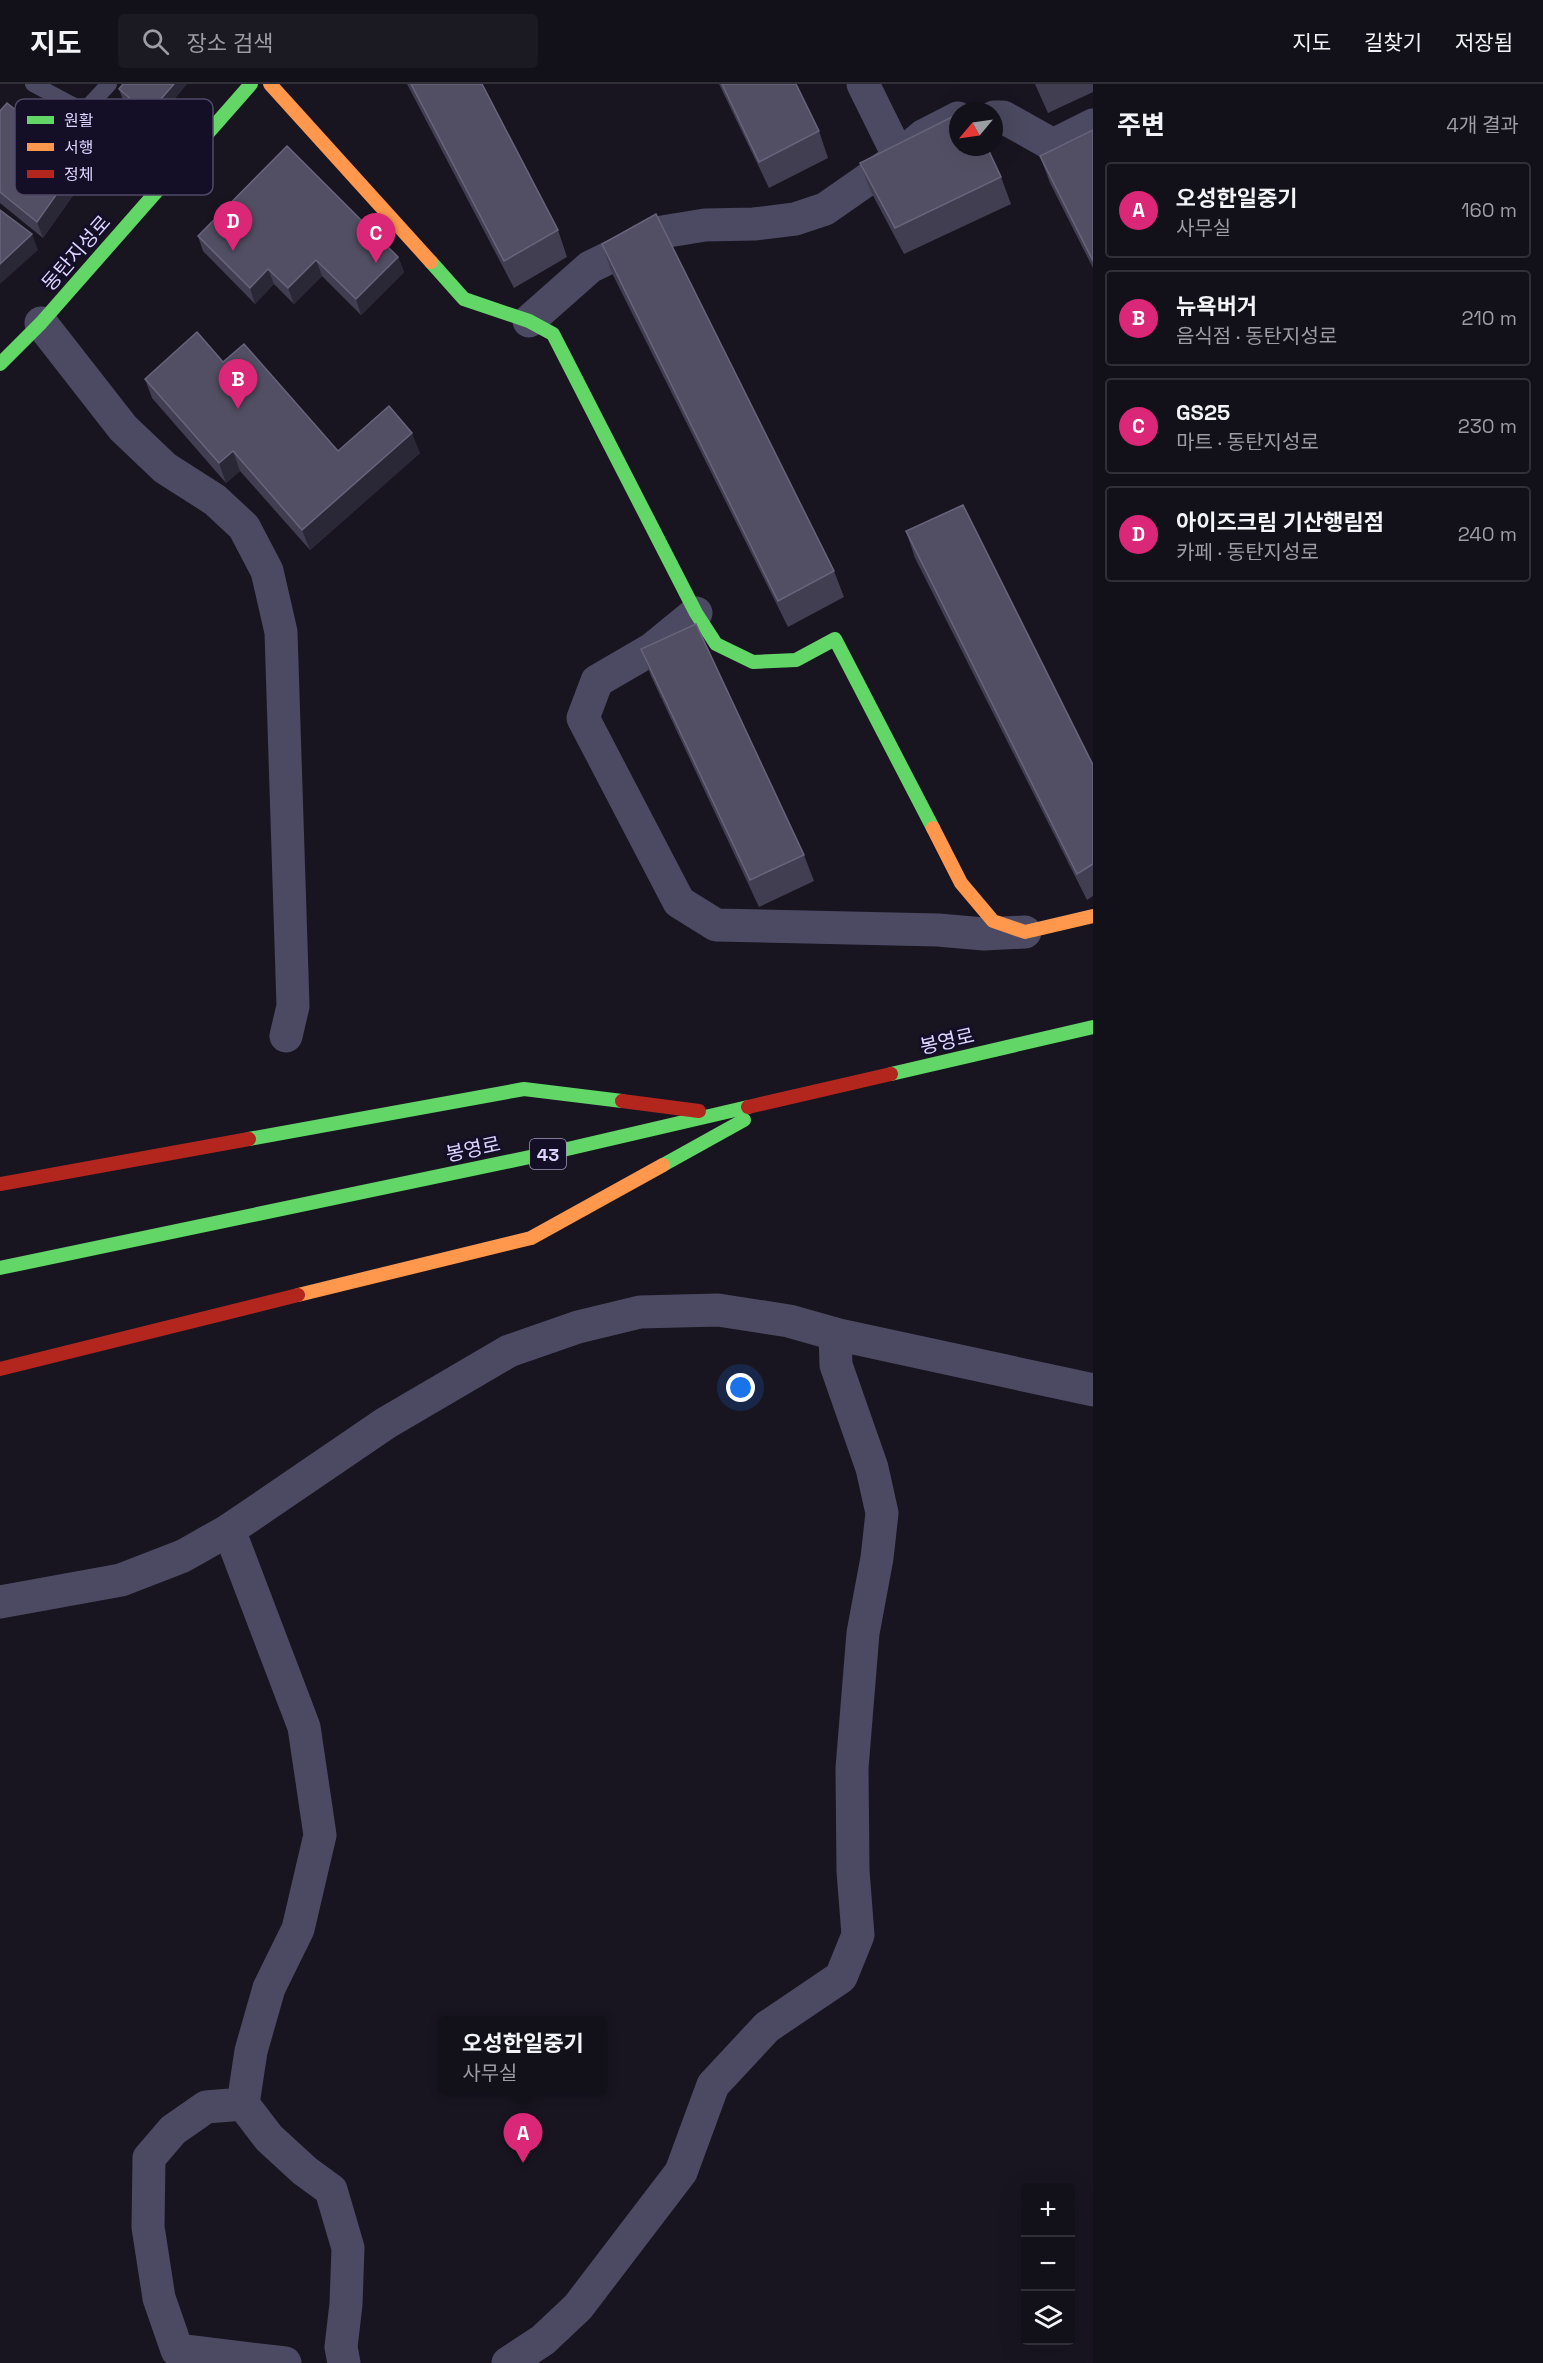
<!DOCTYPE html>
<html lang="ko">
<meta charset="utf-8">
<style>
body{margin:0;font-family:"Space Grotesk","Noto Sans KR",sans-serif;background:#1b1922;color:#f1f3f6}
.controls{position:absolute;right:18px;bottom:18px;display:grid;overflow:hidden;border-radius:6px;box-shadow:0 6px 24px #0002}
.controls button{width:54px;height:54px;display:grid;place-items:center;padding:0;border:0;border-bottom:2px solid #313038;background:#121019;color:#f1f3f6;font:30px sans-serif}
.compass{position:absolute;left:949px;top:18px;width:54px;height:54px;border-radius:50%;background:#121019;box-shadow:0 6px 24px #0002;rotate:241deg}
.you{position:absolute;left:741px;top:1304px;width:21px;height:21px;margin:-15px;border:4px solid #fff;border-radius:50%;background:#1a73e8;box-shadow:0 0 0 9px #1a73e833}
.badge{display:grid;place-items:center;width:39px;height:39px;border-radius:50%;background:#db2777;color:#fff;font-size:20px;font-weight:700}
.pin{position:absolute;translate:-50% -50px;filter:drop-shadow(0 2px 3px #0008)}
.pin::after{content:'';position:absolute;top:32px;width:21px;height:18px;background:inherit;clip-path:polygon(0 0,100% 0,50% 100%)}
.popup{position:absolute;left:439px;top:1932px;width:168px;height:78px;box-sizing:border-box;display:grid;place-content:center;border-radius:6px;background:#121019;filter:drop-shadow(0 2px 4px #0005);font-size:20px;white-space:nowrap;color:#9c9da2}
.popup b{font-size:22px;color:#f1f3f6}
.popup::after{content:'';position:absolute;left:50%;top:100%;margin-left:-12px;border:12px solid transparent;border-top-color:#121019}
.list{margin:0;padding:0;list-style:none}
h2{display:flex;justify-content:space-between;align-items:center;height:78px;margin:0;padding:0 24px;font-size:26px}
h2 small{font-size:20px;font-weight:400;color:#9c9da2}
.list li{display:grid;grid-template-columns:39px 1fr auto;gap:18px;align-items:center;box-sizing:border-box;height:96px;margin:0 12px 12px;padding:0 12px;border:2px solid #313038;border-radius:6px}
.list b{display:block;font-size:22px;white-space:nowrap}
.list p{margin:0;font-size:20px;white-space:nowrap;color:#9c9da2}
.list em{font-size:20px;font-style:normal;color:#9c9da2}
.icon{flex:none;width:33px;height:33px;fill:none;stroke:currentColor;stroke-width:2;stroke-linecap:round;stroke-linejoin:round}
.map{position:relative;flex:none;width:1093px;height:2279px;overflow:hidden}
header{display:flex;align-items:center;gap:36px;box-sizing:border-box;height:84px;padding:0 30px;background:#121019;border-bottom:2px solid #313038}
header strong{font-size:28px}
nav{display:flex;gap:33px;margin-inline-start:auto;font-size:21px}
.search{width:420px;height:54px;background:#1b1922;display:flex;align-items:center;gap:15px;box-sizing:border-box;padding:0 21px;border-radius:6px;color:#9c9da2;font-size:22px}
main{display:flex}
aside{flex:1;background:#121019}
.map>svg:first-child{display:block}
.lines{fill:none;stroke-linecap:round;stroke-linejoin:round}
.lane{stroke:#4c4a62;stroke-width:16}
.street{stroke:#4c4a62;stroke-width:33}
.fast{stroke:#63d668;stroke-width:14}
.slow{stroke:#ff974d;stroke-width:14}
.jam{stroke:#b3261e;stroke-width:14}
.wall{fill:#423e51}
.shaded-wall{fill:#2a2736}
.building{fill:#524f64;stroke:#68647c;stroke-width:1.5}
.labels{text-anchor:middle;dominant-baseline:central;stroke-width:6;stroke-linejoin:round;paint-order:stroke}
.shield{fill:#140f27;stroke:#a09abe;stroke-width:1.5}
.shield-label{font-size:18px;font-weight:bold;fill:#dcd5ff}
.street-label{font-size:20px;fill:#dcd5ff;stroke:#140f27}
.key{fill:#140f27;stroke:#504a68;stroke-width:1.5}
.key-label{font-size:16px;fill:#dcd5ff}
</style>
<header>
<strong>지도</strong>
<div class="search"><svg class="icon" aria-label="search" viewBox="0 0 24 24"><circle cx="10" cy="10" r="6"/><path d="M15 15l6 6"/></svg>장소 검색</div>
<nav><a>지도</a><a>길찾기</a><a>저장됨</a></nav>
</header>
<main>
<div class="map">
<svg width="1093" height="2279" viewBox="0 0 1093 2279">
<rect width="100%" height="100%" fill="#181521"/>
<g class="lines">
<path class="lane" d="M33 0 84 27 109 0"/>
<g class="street">
<path d="M863 0 899 73"/>
<path d="M994 33H1003L1053 61 1093 41"/>
<path d="M529 237 590 183 662 148 705 141 754 140 795 135 825 125 891 79 923 52 958 34"/>
<path d="M41 239 123 344 165 384 215 416 244 443 267 487 281 548 293 922 286 952"/>
<path d="M696 529 652 565 597 597 583 634 679 818 716 841 938 846 984 850 1025 848"/>
<path d="M229 1446 304 1643 320 1751 298 1845 269 1904 251 1967 243 2020 206 2023 173 2046 149 2074 148 2143 159 2214 177 2266 285 2279"/>
<path d="M0 1518 121 1496 183 1472 229 1446 386 1339 509 1267 578 1243 640 1228 718 1226 789 1237 835 1250 1093 1306"/>
<path d="M243 2020 269 2054 305 2087 331 2106 348 2164 346 2220 341 2263 344 2279"/>
<path d="M508 2279 543 2256 578 2223 681 2088 713 2001 767 1943 841 1893 858 1851 853 1787 852 1684 863 1549 877 1474 882 1429 872 1384 836 1281 835 1250"/>
</g>
<g class="fast">
<path d="M431 178 464 215 529 237 553 250 696 529 716 560 753 578 796 576 835 555 933 744"/>
<path d="M0 280 41 239 251 0"/>
<path d="M891 990 1093 943"/>
<path d="M249 1055 524 1005 622 1017"/>
<path d="M663 1081 744 1036"/>
<path d="M0 1184 563 1066 748 1023"/>
</g>
<g class="slow">
<path d="M270 0 431 178"/>
<path d="M933 744 961 799 993 837 1025 848 1093 832"/>
<path d="M298 1211 531 1154 663 1081"/>
</g>
<g class="jam">
<path d="M622 1017 699 1027"/>
<path d="M748 1023 891 990"/>
<path d="M0 1100 249 1055"/>
<path d="M0 1285 298 1211"/>
</g>
</g>
<g class="wall">
<path d="M123 0H187L152 41 123 16 119 5Z"/>
<path d="M407 0H482L558 146 567 173 514 204Z"/>
<path d="M719 0H796L819 47 828 74 769 104Z"/>
<path d="M1035 0H1093V8L1048 29Z"/>
<path d="M0 27 86 93 43 154 0 119Z"/>
<path d="M1093 46V184L1050 99 1040 72Z"/>
<path d="M860 79 1001 93 1011 120 904 170 870 106Z"/>
<path d="M198 152 398 173 404 188 361 231 322 192 294 220 274 200 255 220 203 167Z"/>
<path d="M602 160 834 487 844 513 788 543 611 187Z"/>
<path d="M223 278 338 367 420 369 310 466 240 387 226 399 152 314 145 295Z"/>
<path d="M906 447 1093 681V812L1087 816 915 474Z"/>
<path d="M641 565 804 771 814 797 759 823 651 592Z"/>
</g>
<g class="shaded-wall">
<path d="M174 0H187L152 41 148 30Z"/>
<path d="M80 77 86 93 43 154 37 138Z"/>
<path d="M32 150 38 166 0 200V180Z"/>
<path d="M398 173 404 188 361 231 356 215Z"/>
<path d="M316 176 322 192 294 220 288 204Z"/>
<path d="M268 185 274 200 255 220 250 204Z"/>
<path d="M412 349 420 369 310 466 302 446Z"/>
<path d="M233 367 240 387 226 399 219 379Z"/>
</g>
<g class="building">
<path d="M123 0H174L148 30 119 5Z"/>
<path d="M411 0H482L558 146 504 177Z"/>
<path d="M722 0H796L819 47 759 78Z"/>
<path d="M7 19 80 77 37 138 0 108V27Z"/>
<path d="M969 24 971 27H963Z"/>
<path d="M958 30V63H987L1001 93 895 144 860 79Z"/>
<path d="M1093 46V177L1040 72Z"/>
<path d="M287 62 398 173 356 215 316 176 288 204 268 185 250 204 198 152Z"/>
<path d="M0 126 32 150 0 180Z"/>
<path d="M656 130 834 487 778 517 602 160Z"/>
<path d="M197 248 223 278 244 260 338 367 389 322 412 349 302 446 233 367 219 379 145 295Z"/>
<path d="M963 421 1093 681V780L1077 790 906 447Z"/>
<path d="M696 540 804 771 750 796 641 565Z"/>
</g>
<g class="labels">
<rect class="shield" x="530" y="1055" width="36" height="30" rx="4.5"/>
<g class="shield-label">
<text x="548" y="1070">43</text>
</g>
<g class="street-label">
<text transform="translate(76 169) rotate(-49)">동탄지성로</text>
<text transform="translate(947 957) rotate(-13)">봉영로</text>
<text transform="translate(473 1065) rotate(-12)">봉영로</text>
</g>
</g>
<rect x="15" y="15" width="198" height="96" rx="9" class="key"/>
<rect x="27" y="32" width="27" height="8" fill="#63d668"/>
<rect x="27" y="59" width="27" height="8" fill="#ff974d"/>
<rect x="27" y="86" width="27" height="8" fill="#b3261e"/>
<g class="key-label">
<text x="64" y="42">원활</text>
<text x="64" y="69">서행</text>
<text x="64" y="96">정체</text>
</g>
</svg>
<div class="controls">
<button>+</button>
<button>−</button>
<button><svg class="icon" aria-label="layers" viewBox="0 0 24 24"><path d="M12 4l9 5-9 5-9-5zM3 14l9 5 9-5"/></svg></button>
</div>
<svg class="compass" viewBox="-18 -18 36 36"><path d="M0-13l5 13h-10z" fill="#e53935"/><path d="M0 13l5-13h-10z" fill="#9c9da2"/></svg>
<div class="you"></div>
<div class="pin badge" style="left:523px;top:2079px">A</div>
<div class="popup"><b>오성한일중기</b>사무실</div>
<div class="pin badge" style="left:238px;top:325px">B</div>
<div class="pin badge" style="left:376px;top:179px">C</div>
<div class="pin badge" style="left:233px;top:167px">D</div>
</div>
<aside>
<h2>주변<small>4개 결과</small></h2>
<ul class="list">
<li><span class="badge">A</span><div><b>오성한일중기</b><p>사무실</p></div><em>160 m</em></li>
<li><span class="badge">B</span><div><b>뉴욕버거</b><p>음식점 · 동탄지성로</p></div><em>210 m</em></li>
<li><span class="badge">C</span><div><b>GS25</b><p>마트 · 동탄지성로</p></div><em>230 m</em></li>
<li><span class="badge">D</span><div><b>아이즈크림 기산행림점</b><p>카페 · 동탄지성로</p></div><em>240 m</em></li>
</ul>
</aside>
</main>
